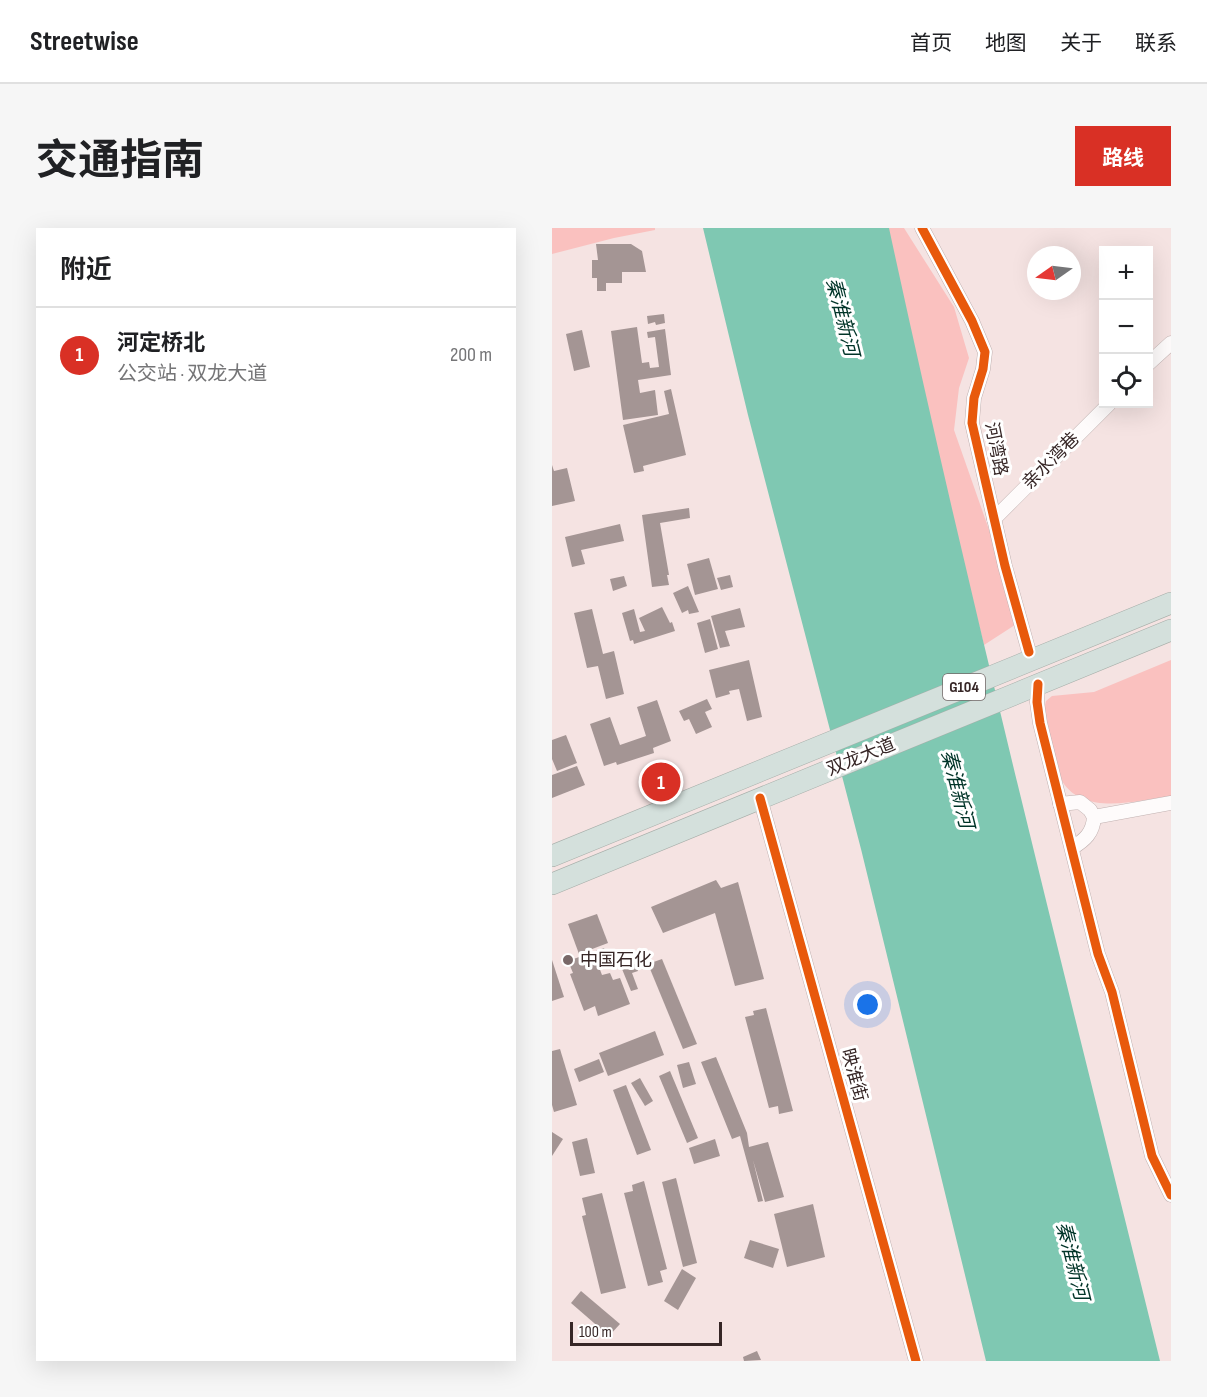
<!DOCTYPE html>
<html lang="zh">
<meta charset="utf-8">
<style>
body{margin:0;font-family:"Sofia Sans Condensed","Noto Sans SC",sans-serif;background:#f6f6f6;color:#202124}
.controls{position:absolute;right:18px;top:18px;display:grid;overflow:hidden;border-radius:0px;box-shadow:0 6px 24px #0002}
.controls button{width:54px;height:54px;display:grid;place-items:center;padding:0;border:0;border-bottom:2px solid #e0e0e0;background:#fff;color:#202124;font:30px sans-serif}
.compass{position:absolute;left:475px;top:18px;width:54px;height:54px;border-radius:50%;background:#fff;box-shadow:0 6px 24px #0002;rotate:256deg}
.scale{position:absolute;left:18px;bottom:15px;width:152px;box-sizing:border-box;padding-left:6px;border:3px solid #362626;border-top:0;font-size:16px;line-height:21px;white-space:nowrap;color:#362626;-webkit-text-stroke:4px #fff;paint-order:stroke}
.you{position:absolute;left:316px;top:777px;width:21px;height:21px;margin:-15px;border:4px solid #fff;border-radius:50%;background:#1a73e8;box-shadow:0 0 0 9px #1a73e833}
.badge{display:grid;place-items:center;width:39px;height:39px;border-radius:50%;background:#d93025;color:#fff;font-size:20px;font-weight:700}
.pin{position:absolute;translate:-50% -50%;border:3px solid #fff;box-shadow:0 2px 6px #0006}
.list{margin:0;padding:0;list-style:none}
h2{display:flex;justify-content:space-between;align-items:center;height:78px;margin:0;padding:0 24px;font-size:26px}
h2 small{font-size:20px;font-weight:400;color:#757577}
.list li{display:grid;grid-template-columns:39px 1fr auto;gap:18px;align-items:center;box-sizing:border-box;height:96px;padding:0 24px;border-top:2px solid #e0e0e0}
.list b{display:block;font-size:22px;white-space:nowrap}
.list p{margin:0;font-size:20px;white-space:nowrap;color:#757577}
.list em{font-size:20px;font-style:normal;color:#757577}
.icon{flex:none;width:33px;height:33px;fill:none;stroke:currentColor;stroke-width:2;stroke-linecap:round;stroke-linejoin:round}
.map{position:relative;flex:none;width:619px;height:1133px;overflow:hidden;border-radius:0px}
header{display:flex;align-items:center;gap:36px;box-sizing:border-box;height:84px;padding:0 30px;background:#fff;border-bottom:2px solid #e0e0e0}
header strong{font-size:28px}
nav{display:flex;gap:33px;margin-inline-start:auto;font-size:21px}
.intro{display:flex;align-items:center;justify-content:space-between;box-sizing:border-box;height:144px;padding:0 36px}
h1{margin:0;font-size:42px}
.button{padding:15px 27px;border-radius:0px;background:#d93025;color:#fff;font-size:21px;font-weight:700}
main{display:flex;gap:36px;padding:0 36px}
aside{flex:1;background:#fff;border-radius:0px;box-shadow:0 6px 24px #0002}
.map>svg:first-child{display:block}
.green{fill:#fac1bf}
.water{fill:#7fc8b2}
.building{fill:#a49594}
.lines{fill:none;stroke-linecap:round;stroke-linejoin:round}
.minor-casing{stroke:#c0b1b0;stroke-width:15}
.highway-casing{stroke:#a6aea9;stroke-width:22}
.minor{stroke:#fefbfb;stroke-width:14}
.highway{stroke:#d4e0dc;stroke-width:21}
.cycleway-casing{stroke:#fff;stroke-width:13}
.cycleway{stroke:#e8590c;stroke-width:9}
.poi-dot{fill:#796868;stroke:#fff;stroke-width:2}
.labels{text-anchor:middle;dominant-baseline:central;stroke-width:6;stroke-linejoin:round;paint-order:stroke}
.shield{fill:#fff;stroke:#726767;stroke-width:1.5}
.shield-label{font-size:16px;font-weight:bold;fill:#362626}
.street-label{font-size:18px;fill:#362626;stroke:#fff}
.poi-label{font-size:18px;fill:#362626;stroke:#fff;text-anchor:start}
.water-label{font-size:20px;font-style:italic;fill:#003428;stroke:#fff}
</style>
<header>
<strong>Streetwise</strong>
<nav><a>首页</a><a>地图</a><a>关于</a><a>联系</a></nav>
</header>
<div class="intro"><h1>交通指南</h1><a class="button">路线</a></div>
<main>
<aside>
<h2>附近<small></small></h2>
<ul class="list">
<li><span class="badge">1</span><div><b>河定桥北</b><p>公交站 · 双龙大道</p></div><em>200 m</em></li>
</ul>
</aside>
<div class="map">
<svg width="619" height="1133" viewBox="0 0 619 1133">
<rect width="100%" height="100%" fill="#f5e3e2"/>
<g class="green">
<path d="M0 0H103V2L62 10 0 26Z"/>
<path d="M327 0H352L402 79 417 130 407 160 402 202 469 393 432 417Z"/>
<path d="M619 432V568C586 572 532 589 510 553 502 540 497 507 493 490L492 481 494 473 500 468 542 464Z"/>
</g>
<path class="water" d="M151 0H337C419 380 515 756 608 1133H434L309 621 196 187Z"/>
<g class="building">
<path d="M44 16H79L90 23 94 44H70V55H54V63H45V50H40V32H46Z"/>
<path d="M112 86 113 95 104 97 103 94 96 96 95 88Z"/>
<path d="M85 99 90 135 97 134 98 140 107 139 103 109 96 110 95 104 113 101 119 147 86 152 88 165 103 162 106 187 71 192 59 103Z"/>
<path d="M30 102 38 139 22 143 14 106Z"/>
<path d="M119 161 134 227 91 238 92 243 82 245 71 197 117 186 112 163Z"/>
<path d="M0 237 2 243 15 240 23 273 0 278Z"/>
<path d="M137 280 138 290 108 295 117 347H115L117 357 100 359 90 287Z"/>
<path d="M68 296 72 313 29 322 33 336 20 339 13 309Z"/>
<path d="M157 330 166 361 143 367 135 336Z"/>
<path d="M178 347 181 359 169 362 165 350Z"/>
<path d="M72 348 75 358 61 363 58 351Z"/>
<path d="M136 358 147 384 137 386 136 382 130 385 121 365Z"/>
<path d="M110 379 118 395 120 394 123 403 82 416 81 412 78 413 70 385 82 381 88 404 93 403 87 390Z"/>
<path d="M188 380 193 399 173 403 178 418 168 420 159 388Z"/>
<path d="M40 381 51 426 62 423 72 466 54 471 46 438 35 440 22 385Z"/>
<path d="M158 391 166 421 153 425 145 395Z"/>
<path d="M197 432 210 489 195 493 187 461 177 463 178 466 164 470 157 442Z"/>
<path d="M155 471 160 481 153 484 160 499 144 506 137 491 132 493 127 483Z"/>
<path d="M105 472 119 513 101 520 102 525 65 537 64 534 52 538 38 496 58 489 68 517 94 508 85 479Z"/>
<path d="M14 507 25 535 5 543 0 531V512Z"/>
<path d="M25 538 33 557 0 570V547Z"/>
<path d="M164 652 169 660 186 654 212 751 183 758 163 685 111 705 99 679Z"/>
<path d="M45 686 56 715 27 726 16 696Z"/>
<path d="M52 720 55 727 44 731 50 747 58 745 61 752 68 750 78 776 46 788 43 778 32 783 18 746 21 745 16 733Z"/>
<path d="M110 731 145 816 131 821 96 736Z"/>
<path d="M0 732 12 769 0 773Z"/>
<path d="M83 736 86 743 80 745 86 761 79 763 70 741Z"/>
<path d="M214 780 241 883 227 886 226 878 217 880 193 789 202 787 201 783Z"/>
<path d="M103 803 112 827 56 848 47 825Z"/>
<path d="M8 821 25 877 2 884 0 877V823Z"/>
<path d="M164 829 195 905 197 919 216 914 232 969 213 974 201 932 211 973 206 974 188 908 180 911 149 834Z"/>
<path d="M47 831 52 844 27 854 22 841Z"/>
<path d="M137 834 144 856 131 860 125 837Z"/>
<path d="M118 843 146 910 135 915 107 848Z"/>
<path d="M88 850 101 873 93 878 79 855Z"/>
<path d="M74 857 99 922 85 927 61 862Z"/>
<path d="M0 904 11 911 0 928Z"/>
<path d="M35 910 43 945 28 948 20 914Z"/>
<path d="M163 911 168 928 142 936 137 920Z"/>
<path d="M124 950 145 1035 131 1039 110 954Z"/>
<path d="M92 953 115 1041 108 1043 111 1054 96 1058 72 965 81 963 80 957Z"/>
<path d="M50 965 74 1060 49 1066 30 988 34 987 30 970Z"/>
<path d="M261 976 273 1029 235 1039 222 986Z"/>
<path d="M198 1012 227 1021 221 1040 192 1030Z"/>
<path d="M130 1041 144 1050 126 1082 112 1073Z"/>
<path d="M29 1063 68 1096 57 1108 19 1075Z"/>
<path d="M205 1123 209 1132 192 1133 191 1129Z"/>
</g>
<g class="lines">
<defs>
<g id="minor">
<path d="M370 0 420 93 433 124 431 141 422 170 420 195 453 338 477 424"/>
<path d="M596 136 619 115"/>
<path d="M442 291 557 176"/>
<path d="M486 456 485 474 488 495 546 726 560 764 600 928 619 967"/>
<path d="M208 570 364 1133"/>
<path d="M508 576 528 574 538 582 542 589C541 605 533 612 520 620"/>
<path d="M542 589 619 575"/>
</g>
<g id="highway">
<path d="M0 628 619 375"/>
<path d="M0 656 619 402"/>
</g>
</defs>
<use href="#minor" class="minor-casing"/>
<use href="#highway" class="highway-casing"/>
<use href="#minor" class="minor"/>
<use href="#highway" class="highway"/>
<defs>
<g id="cycleway">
<path d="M370 0 420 93 433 124 431 141 422 170 420 195 453 338 477 424"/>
<path d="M486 456 485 474 488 495 546 726 560 764 600 928 619 967"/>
<path d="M208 570 364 1133"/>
</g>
</defs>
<use href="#cycleway" class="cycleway-casing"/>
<use href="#cycleway" class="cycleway"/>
</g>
<circle class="poi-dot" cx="16" cy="732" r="6"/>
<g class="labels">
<rect class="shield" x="391" y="446" width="42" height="26" rx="4.5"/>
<g class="shield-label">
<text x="412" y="459">G104</text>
</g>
<g class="street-label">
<text transform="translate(444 221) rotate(79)">河湾路</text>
<text transform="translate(499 233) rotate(-45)">亲水湾巷</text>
<text transform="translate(309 529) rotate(-22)">双龙大道</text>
<text transform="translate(302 847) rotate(75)">映淮街</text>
</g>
<g class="poi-label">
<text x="28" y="732">中国石化</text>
</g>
<g class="water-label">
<text transform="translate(290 89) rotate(76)">秦淮新河</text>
<text transform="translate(405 561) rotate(76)">秦淮新河</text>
<text transform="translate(520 1033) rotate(76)">秦淮新河</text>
</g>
</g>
</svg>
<div class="controls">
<button>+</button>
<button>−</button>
<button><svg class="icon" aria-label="locate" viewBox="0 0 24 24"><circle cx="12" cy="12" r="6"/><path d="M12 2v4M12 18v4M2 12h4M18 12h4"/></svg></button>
</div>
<svg class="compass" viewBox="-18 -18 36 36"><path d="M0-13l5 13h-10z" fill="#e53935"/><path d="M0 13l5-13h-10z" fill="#757577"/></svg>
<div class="scale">100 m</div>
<div class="you"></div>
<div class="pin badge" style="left:109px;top:554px">1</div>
</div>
</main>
